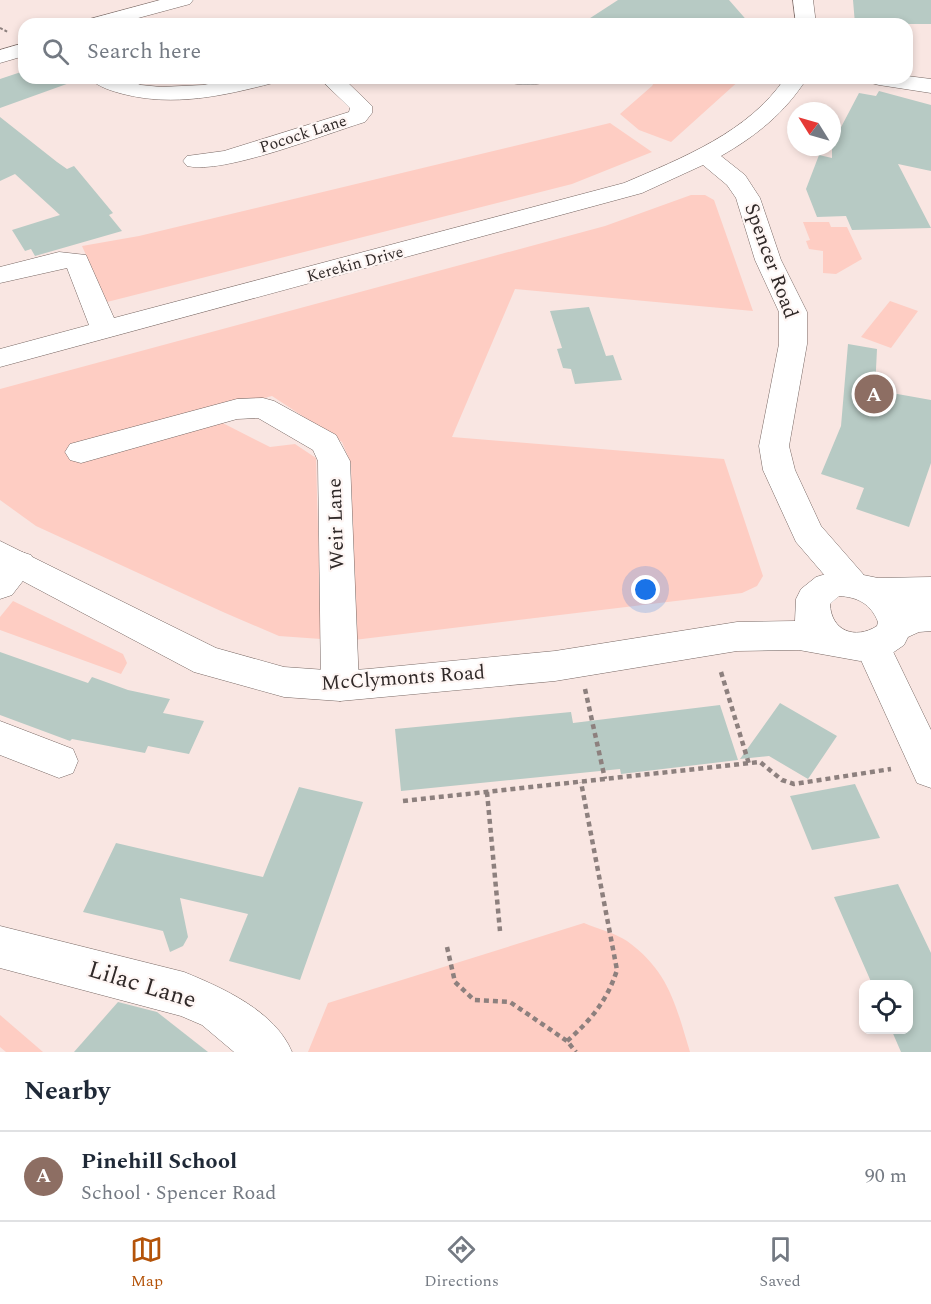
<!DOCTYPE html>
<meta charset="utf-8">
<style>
body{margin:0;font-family:Spectral,serif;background:#f2f2f3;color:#1f2937}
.controls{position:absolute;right:18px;bottom:18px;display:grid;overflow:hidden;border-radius:12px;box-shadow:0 3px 9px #0003}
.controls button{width:54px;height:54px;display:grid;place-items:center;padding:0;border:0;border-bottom:2px solid #e0e1e3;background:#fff;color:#1f2937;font:30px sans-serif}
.compass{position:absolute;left:787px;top:102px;width:54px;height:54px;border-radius:50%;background:#fff;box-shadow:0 3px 9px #0003;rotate:307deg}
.you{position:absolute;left:646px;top:590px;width:21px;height:21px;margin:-15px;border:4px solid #fff;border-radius:50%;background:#1a73e8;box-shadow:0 0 0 9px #1a73e833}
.badge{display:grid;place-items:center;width:39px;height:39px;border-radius:50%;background:#b45309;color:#fff;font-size:20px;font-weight:700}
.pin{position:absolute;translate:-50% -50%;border:3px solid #fff;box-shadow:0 2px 6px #0006}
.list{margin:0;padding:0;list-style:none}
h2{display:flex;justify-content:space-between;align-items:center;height:78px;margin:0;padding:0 24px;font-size:26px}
h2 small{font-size:20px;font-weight:400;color:#747a83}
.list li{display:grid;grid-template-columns:39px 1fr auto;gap:18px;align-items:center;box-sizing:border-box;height:90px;padding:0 24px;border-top:2px solid #e0e1e3}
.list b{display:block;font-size:22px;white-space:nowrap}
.list p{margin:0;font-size:20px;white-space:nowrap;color:#747a83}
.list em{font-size:20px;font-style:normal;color:#747a83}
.icon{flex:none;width:33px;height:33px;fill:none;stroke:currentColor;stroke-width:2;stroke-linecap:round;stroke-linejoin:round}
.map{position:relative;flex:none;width:931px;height:1052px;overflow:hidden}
.search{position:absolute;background:#fff;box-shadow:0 3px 9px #0003;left:18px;right:18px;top:18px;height:66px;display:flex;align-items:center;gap:15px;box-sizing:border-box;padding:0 21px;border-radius:18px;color:#747a83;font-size:22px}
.sheet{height:168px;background:#fff}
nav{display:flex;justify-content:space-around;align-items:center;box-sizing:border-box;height:84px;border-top:2px solid #e0e1e3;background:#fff;font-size:16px;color:#747a83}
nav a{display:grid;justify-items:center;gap:3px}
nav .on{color:#b45309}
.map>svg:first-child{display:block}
.green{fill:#fecdc3}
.building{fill:#b7cac4}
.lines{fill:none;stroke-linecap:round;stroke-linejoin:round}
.minor-casing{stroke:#786864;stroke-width:1}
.major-casing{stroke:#786864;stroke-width:1}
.path-far1{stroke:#8d807e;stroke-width:2;stroke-dasharray:3 2;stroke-linecap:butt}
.path{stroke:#8d807e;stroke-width:4.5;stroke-dasharray:5 4;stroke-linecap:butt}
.minor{fill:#fff;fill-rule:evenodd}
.major{fill:#fff;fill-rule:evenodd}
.labels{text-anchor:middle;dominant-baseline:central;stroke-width:4.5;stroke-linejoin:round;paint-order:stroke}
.far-street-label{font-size:16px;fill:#302928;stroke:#fef6f4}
.street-label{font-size:20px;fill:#302928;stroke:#fef6f4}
.near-street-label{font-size:24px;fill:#302928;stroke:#fef6f4}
</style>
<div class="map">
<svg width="931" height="1052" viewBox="0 0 931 1052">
<rect width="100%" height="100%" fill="#f9e6e2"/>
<g class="green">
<path d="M657 78H742L671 142 639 130 620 114 652 86Z"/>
<path d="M610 123 652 152 572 184 107 302 82 246 139 236Z"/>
<path d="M691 195H705L714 200 753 311 515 289 452 437 724 459 763 576 757 586 742 593 354 640 351 464 342 442 272 396 203 413 270 447 295 444 316 458 321 639 279 636 223 612 36 526 0 500V389L605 226Z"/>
<path d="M803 222H829L831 227H847L862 259 836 274 823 273V251L809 249 806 241 810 240Z"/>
<path d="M890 301 918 311 891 348 861 337Z"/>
<path d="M13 601 123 654 127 663 121 674 0 630V617Z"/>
<path d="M584 923C598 929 615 933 627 941 669 971 676 1006 690 1052H308L328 1003Z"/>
<path d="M0 1015 43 1052H6L0 1047Z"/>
</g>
<g class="building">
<path d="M618 0H729L750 24H581Z"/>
<path d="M853 0H931V24H855Z"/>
<path d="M24 71V78H75V81L0 108V79Z"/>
<path d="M879 91 931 105V171L898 164 931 228 852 230 846 216 817 217 806 189 819 155 832 158V131L838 133 859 93 876 96Z"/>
<path d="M0 117 57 162 67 169 74 166 113 213 109 215 122 231 35 256 31 249 25 251 12 230 60 215 15 174 0 181Z"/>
<path d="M589 307 606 356 613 355 622 380 575 384 571 369 563 368 557 349 562 348 550 311Z"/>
<path d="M848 344 877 349 875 390 931 400V463L909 527 856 509 864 488 821 474 841 426Z"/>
<path d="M0 652 88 683 92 677 128 690 170 699 163 713 204 721 189 754 148 746 145 753 72 739 70 741 0 715Z"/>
<path d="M780 703 837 736 808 779 769 756 740 759Z"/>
<path d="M720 705 738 760 621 774 620 769 401 791 395 729 571 712 573 723Z"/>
<path d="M855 784 880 838 812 850 790 796Z"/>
<path d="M299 787 363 802 300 980 229 961 248 914 180 898 188 937 183 946 170 952 163 931 83 912 116 843 263 877Z"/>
<path d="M898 884 931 953V1052H901L891 1029H909V984H872L834 897Z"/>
<path d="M118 1002 157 1012 208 1052H74Z"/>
</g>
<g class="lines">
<defs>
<g id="minor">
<path d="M160 0H193L190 4 116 24H83L86 20Z"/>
<path d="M793 0H813L816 24H796Z"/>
<path d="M24 43V56L0 63V50Z"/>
<path d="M907 76 931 79V93L879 85 871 83 868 78H907Z"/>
<path d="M90 78H120L141 85 161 87 203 85 240 78H276L273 83C223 96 174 107 123 94 112 91 97 87 90 78Z"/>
<path d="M319 78H343L372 106V113L365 122C325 134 223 175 187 166L183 161 187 156 224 151 349 112 350 108Z"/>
<path d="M508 78H546L543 83C532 85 522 85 511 83Z"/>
<path d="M785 78H807C785 113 756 136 721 156L745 175 760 198 781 260 807 312V344L789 446 795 470 821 526 863 574 868 583 863 592 851 596 839 592 796 542 763 470 759 446 779 344V312L755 260 736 198 727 185 703 165 642 193 0 367V349L89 325 67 268 0 283V267L59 252 86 255 114 318 624 183C682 158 749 132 785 78Z"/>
<path d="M263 398 274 401 336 435 350 461 359 686 353 697 340 701 327 697 321 686 318 461 313 450 258 418 237 419 81 463 70 460 65 452 70 444 81 441 237 399Z"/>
<path d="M19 551 31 555 36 564 12 595 0 599V563L7 555Z"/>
<path d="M873 632 886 637 931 730V788L917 783 855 647 860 637Z"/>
<path d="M0 721 73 749 78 761 73 773 59 778 0 755Z"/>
<path d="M0 926 184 972C223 988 275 1011 292 1052H234L202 1025 181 1016 0 968Z"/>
</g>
<path id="major" d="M0 541 216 648 284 667 340 671 368 669 555 651 737 622 795 621 796 599 801 589 816 577 839 570 878 578 931 577V631L919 632 908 637 904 645 891 654 860 661 799 650 737 651 555 681 340 701 284 697 194 672 0 569ZM839 596C858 597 871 604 878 622L877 626C855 640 831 631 830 604Z"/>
</defs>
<use href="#minor" class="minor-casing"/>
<use href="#major" class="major-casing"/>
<path class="path-far1" d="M0 28 8 32"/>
<g class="path">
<path d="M721 672 749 764"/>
<path d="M585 689 605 779"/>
<path d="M487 792 500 931"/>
<path d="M403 801 760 762 782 780 794 784 891 769"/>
<path d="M447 947 455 982 474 1000 510 1002 567 1041 576 1052"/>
<path d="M567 1041C591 1020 607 1001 617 970L581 782"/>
</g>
<use href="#minor" class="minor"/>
<use href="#major" class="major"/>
</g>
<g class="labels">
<g class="far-street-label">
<text transform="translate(303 134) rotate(-18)">Pocock Lane</text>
<text transform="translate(355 264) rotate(-15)">Kerekin Drive</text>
</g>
<g class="street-label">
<text transform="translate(771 261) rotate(70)">Spencer Road</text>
<text transform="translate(336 524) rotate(-92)">Weir Lane</text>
<text transform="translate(403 678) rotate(-4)">McClymonts Road</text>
</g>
<g class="near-street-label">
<text transform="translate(142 985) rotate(17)">Lilac Lane</text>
</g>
</g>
</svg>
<div class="controls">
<button><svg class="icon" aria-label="locate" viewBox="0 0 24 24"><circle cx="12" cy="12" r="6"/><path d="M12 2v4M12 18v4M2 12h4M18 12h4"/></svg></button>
</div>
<svg class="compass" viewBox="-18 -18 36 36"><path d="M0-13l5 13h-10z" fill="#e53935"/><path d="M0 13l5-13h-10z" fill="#747a83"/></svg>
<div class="you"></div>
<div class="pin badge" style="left:874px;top:394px;background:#8d6e63">A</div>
<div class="search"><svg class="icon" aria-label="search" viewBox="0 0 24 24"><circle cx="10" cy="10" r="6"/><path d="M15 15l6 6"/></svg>Search here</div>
</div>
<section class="sheet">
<h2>Nearby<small></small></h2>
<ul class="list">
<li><span class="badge" style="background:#8d6e63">A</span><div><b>Pinehill School</b><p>School · Spencer Road</p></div><em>90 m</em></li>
</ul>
</section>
<nav>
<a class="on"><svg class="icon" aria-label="map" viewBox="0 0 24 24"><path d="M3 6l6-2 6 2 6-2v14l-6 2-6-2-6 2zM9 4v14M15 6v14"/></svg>Map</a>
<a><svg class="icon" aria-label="directions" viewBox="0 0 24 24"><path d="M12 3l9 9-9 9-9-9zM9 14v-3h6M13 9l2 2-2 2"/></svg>Directions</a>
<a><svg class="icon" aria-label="saved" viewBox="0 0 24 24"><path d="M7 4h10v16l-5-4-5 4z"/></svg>Saved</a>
</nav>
